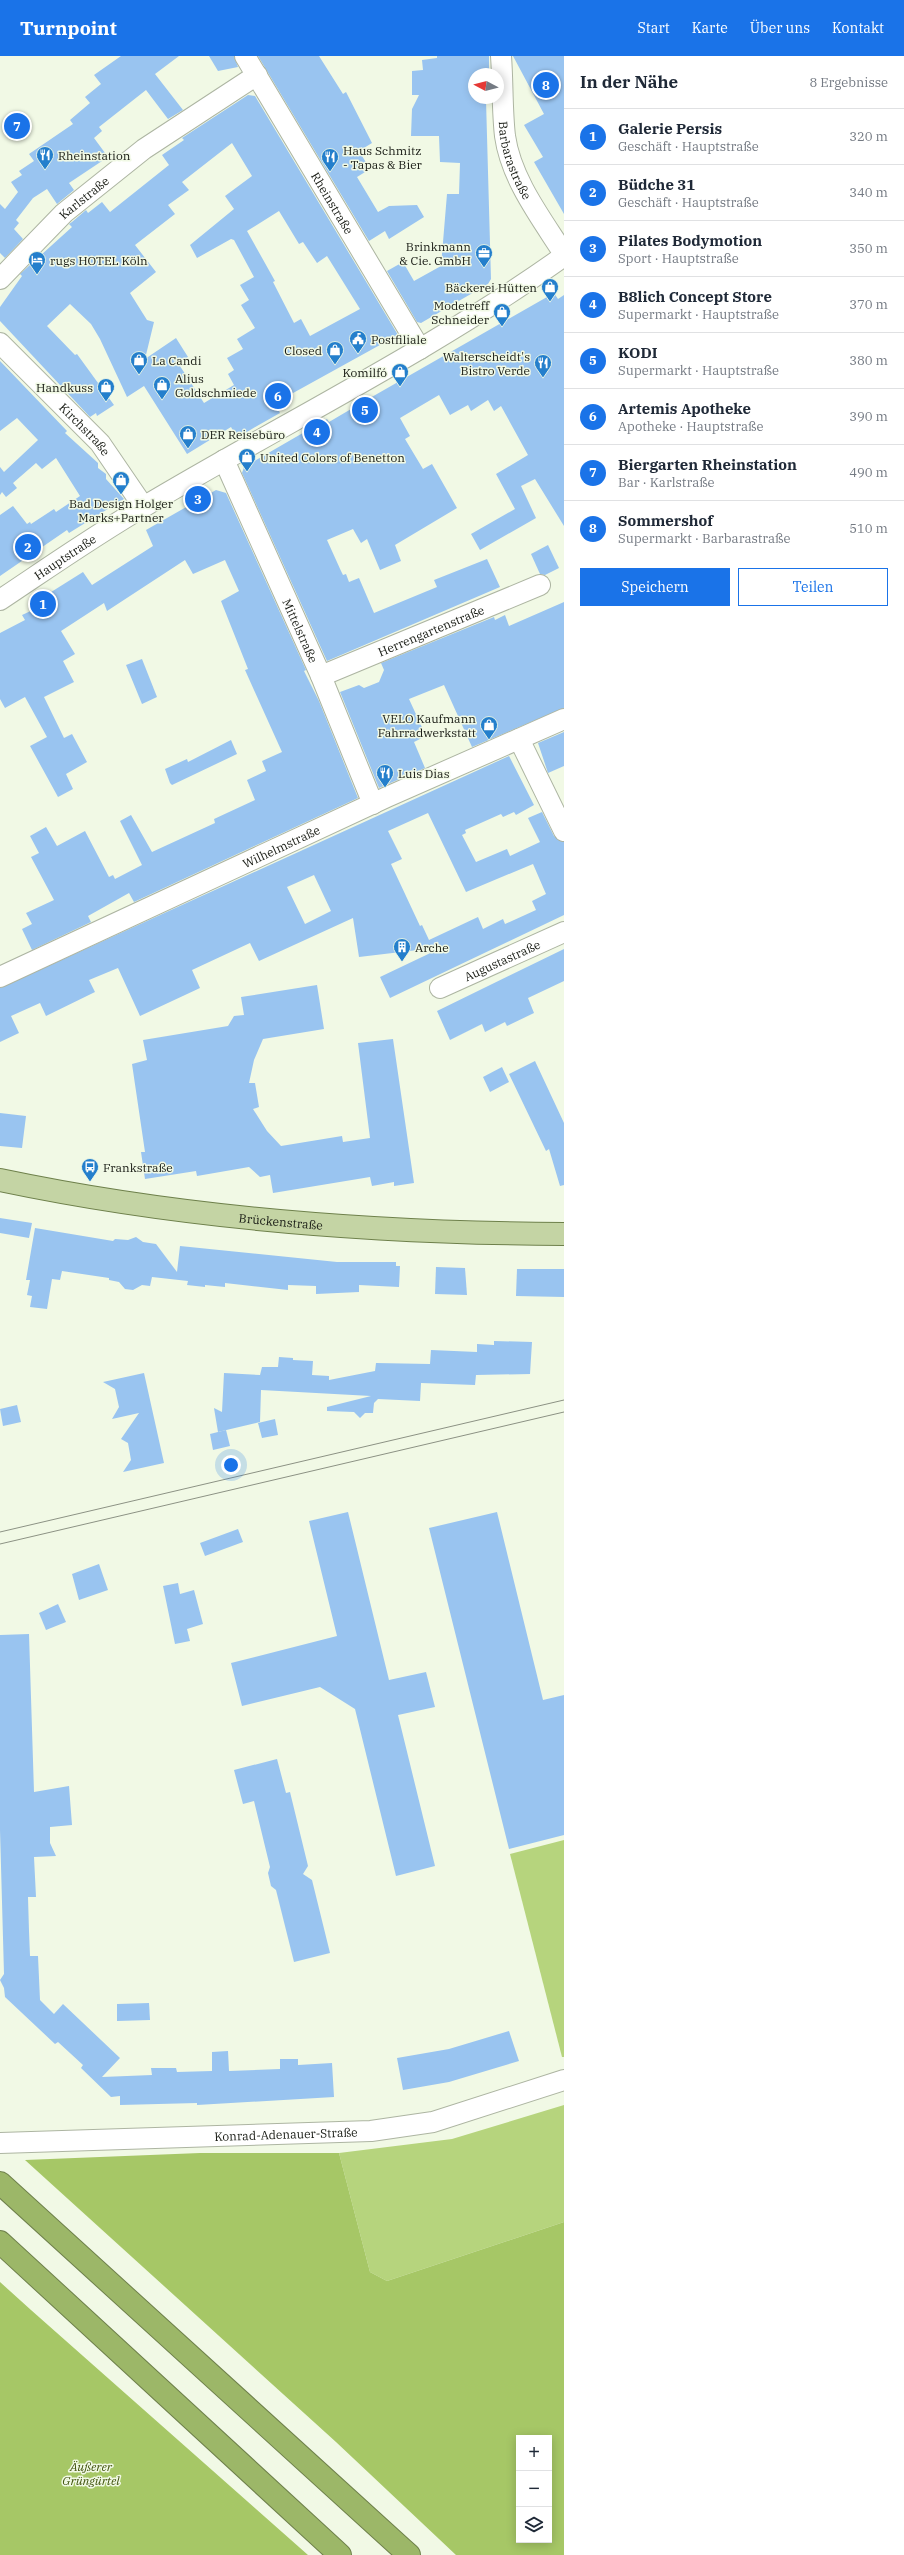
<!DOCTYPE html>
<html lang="de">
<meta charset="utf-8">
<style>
body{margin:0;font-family:"IBM Plex Serif",serif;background:#f6f6f7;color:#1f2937}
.controls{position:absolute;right:12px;bottom:12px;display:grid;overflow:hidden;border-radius:0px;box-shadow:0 2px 10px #0003}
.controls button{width:36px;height:36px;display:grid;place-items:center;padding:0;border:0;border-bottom:1px solid #e0e1e3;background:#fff;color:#1f2937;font:20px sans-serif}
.compass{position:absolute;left:468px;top:12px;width:36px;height:36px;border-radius:50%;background:#fff;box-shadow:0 2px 10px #0003;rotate:277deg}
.you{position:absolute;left:231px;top:1409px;width:14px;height:14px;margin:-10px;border:3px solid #fff;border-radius:50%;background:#1a73e8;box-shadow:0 0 0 6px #1a73e833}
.badge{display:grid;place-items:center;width:26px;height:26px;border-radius:50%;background:#1a73e8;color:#fff;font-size:13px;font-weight:700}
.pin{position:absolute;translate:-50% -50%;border:2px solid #fff;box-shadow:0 1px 4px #0006}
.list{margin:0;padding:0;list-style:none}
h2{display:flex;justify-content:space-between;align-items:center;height:52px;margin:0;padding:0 16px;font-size:17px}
h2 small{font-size:13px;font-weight:400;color:#747a83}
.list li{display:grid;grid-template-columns:26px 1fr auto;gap:12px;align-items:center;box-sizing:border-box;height:56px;padding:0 16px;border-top:1px solid #e0e1e3}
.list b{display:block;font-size:15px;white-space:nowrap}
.list p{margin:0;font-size:13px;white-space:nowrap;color:#747a83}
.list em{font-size:13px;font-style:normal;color:#747a83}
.actions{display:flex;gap:8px;padding:12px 16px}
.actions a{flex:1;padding:9px 0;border:1px solid #1a73e8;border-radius:0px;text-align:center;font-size:14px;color:#1a73e8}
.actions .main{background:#1a73e8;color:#fff}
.icon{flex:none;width:22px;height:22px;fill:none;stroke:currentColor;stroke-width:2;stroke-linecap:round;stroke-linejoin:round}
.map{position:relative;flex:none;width:564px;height:2499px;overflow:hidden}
header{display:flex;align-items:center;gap:24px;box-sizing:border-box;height:56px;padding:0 20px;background:#1a73e8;color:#fff}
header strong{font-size:19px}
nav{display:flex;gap:22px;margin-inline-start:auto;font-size:14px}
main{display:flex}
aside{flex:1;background:#fff}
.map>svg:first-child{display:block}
.green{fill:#b6d47d}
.forest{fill:#a6c766;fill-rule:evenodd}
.building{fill:#99c4f0;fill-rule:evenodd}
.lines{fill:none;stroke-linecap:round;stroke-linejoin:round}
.minor-casing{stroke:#adb5a2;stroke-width:22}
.major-casing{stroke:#6e804b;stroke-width:24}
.highway-casing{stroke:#6e804b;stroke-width:24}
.minor{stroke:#fff;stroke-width:20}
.major{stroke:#c4d4a4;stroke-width:22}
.highway{stroke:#9cb768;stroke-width:22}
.tram{stroke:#8c9284;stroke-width:1}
.labels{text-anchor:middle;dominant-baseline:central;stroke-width:3;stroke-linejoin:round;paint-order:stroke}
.poi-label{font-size:12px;fill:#181b14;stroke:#f1f9e5;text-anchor:start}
.street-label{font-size:12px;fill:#181b14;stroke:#f1f9e5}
.park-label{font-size:12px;font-style:italic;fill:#40530d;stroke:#f1f9e5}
</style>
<header>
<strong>Turnpoint</strong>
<nav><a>Start</a><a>Karte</a><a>Über uns</a><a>Kontakt</a></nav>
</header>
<main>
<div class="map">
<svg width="564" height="2499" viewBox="0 0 564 2499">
<rect width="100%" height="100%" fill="#f1f9e5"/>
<g class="green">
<path d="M564 1784V2001H562L510 1798Z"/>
<path d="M564 2049V2166L387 2225 370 2216 339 2097 452 2083Z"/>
</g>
<g class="forest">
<path d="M200 2097H339L370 2216 387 2225 564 2166V2499H456L336 2386 25 2104ZM519 2382H549V2484H519Z"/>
<path d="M0 2226 31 2254 308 2499H0Z"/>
</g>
<g class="building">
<path d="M121 0H179L155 18 183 54 168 63 146 34 99 71 102 75 94 82 108 101 69 127 74 134 57 148 47 133 33 142 16 164 19 167 14 173 23 183 5 202 0 197V148L5 153 18 136 11 126 22 119 19 115 34 105 29 98 73 68 70 64 90 47 85 41 101 28 94 19Z"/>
<path d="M209 0H234L238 11 218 15Z"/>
<path d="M258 0H319L343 38 346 36 372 87 359 95 370 113 357 121 378 156 389 150 417 149 424 161 389 183 385 175 369 185Z"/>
<path d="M437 0H489V18H474V42H490L486 44 491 223 488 228 421 267 417 266 387 215 403 206 414 225 441 210 447 138H459L460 107 440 106 439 80H411L412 53 419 39H412V15L423 14 422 4 437 2Z"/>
<path d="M513 0H564V158L534 106 543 101 524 69 544 58Z"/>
<path d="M248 39 255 40 398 279 275 347 280 357 257 370 237 382 231 371 187 398 144 330 127 341 100 283 91 268 70 248 47 270 75 299 77 298 114 349 97 360 96 357 90 361 0 265V251L22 220 20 218 72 171 69 168 72 166 86 154 88 157 102 146 110 156 169 109 162 99 184 84 182 82ZM232 87 252 120 225 140 234 153 190 189 197 202 231 183 234 184 254 221 240 229 249 244 241 249 255 272 237 283 243 293 227 302 234 314 228 318 234 329 204 347 178 307 188 301 176 282 145 303 154 266 147 264 130 237 156 216 135 189 175 158 168 149 189 134 182 126ZM279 155 299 188 303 186 317 207 327 200 360 253 310 280 301 263 294 267 273 226 275 225 247 175Z"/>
<path d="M554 237 558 243 564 239V470L535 423 521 430 536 462 480 494 471 478 515 453 496 418 528 399 501 350 494 355 488 344 471 355 468 349 450 359 439 339 400 362 410 380 405 383 423 413 432 408 457 452 395 489 401 505 380 514 367 483 361 487 353 473 327 484 341 515 343 519 346 518 349 526 359 522 374 557 437 531 434 524 487 503 500 531 327 605 242 417 244 411 327 363 329 366 363 346Z"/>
<path d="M0 305 67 375 65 377 98 407V412L106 418V423L124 443 69 477 67 474 0 520V459L13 450 27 468 30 466 31 468 54 453 56 456 80 440 56 402 42 413 36 407 13 427 17 432 6 441 2 436 0 439V411L4 416 38 384 17 362 0 375Z"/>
<path d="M216 434 226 437 306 614 304 615 319 645 358 742 134 846 129 837 88 860 91 866 32 894 22 873 32 868 26 857 54 844 31 801 39 797 30 780 46 771 57 790 85 775 109 821 113 819 115 823 142 809 120 765 131 759 152 796 215 767 214 763 255 744 247 724 266 715 262 705 282 696 245 614 248 613 221 545 239 535 225 504 193 518 185 504 107 555 104 547 61 575 75 598 63 605 74 626 44 641 64 682 72 678 87 706 66 718 73 733 58 741 30 690 47 681 25 641 5 652 0 643V577L25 564 22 559 35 553 32 548 83 516 92 529 153 490 146 474Z"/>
<path d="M548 489 559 512 545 519 540 518 531 498Z"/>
<path d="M564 546V652L472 691 444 629 409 643 426 680 414 686 425 712 379 732 340 636 359 629 364 632 379 626 384 614 381 607 494 561 495 564 505 559 509 570Z"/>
<path d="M142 603 157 641 142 648 126 609Z"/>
<path d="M564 676V710L548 717 538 687Z"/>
<path d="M231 684 237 698 172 729 170 727 165 713 187 703 188 706Z"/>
<path d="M509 700 534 749 516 759 514 756 503 761 501 758 465 774 466 777 462 779 476 806 507 793 510 800 540 786 528 762 542 756 554 780 564 786V859L390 942 380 921 443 891 359 901 353 862 259 905 250 887 192 914 200 932 140 960 118 912 89 924 95 936 46 960 40 947 11 960 19 977 0 986V932ZM428 757 466 836 533 808 546 838 532 845 536 854 505 868 503 863 483 873 478 861 429 884 422 869 420 870 391 808 402 803 388 775ZM314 819 331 855 305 868 287 831Z"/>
<path d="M564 893V925L528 942 534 957 507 970 505 966 485 976 482 968 450 984 437 955Z"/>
<path d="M317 929 324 973 263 983 254 1004 249 1027H255L259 1051 253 1053 267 1075 281 1090 342 1080 343 1086 370 1082 358 987 393 983 414 1127 394 1130V1126L372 1130 370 1121 273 1137 270 1119 260 1121 249 1111 197 1120 196 1115 145 1123 141 1096H145L132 1008 147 1004 143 984 228 970 234 960 244 959 241 941Z"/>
<path d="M535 1005 564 1067V1129L560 1130 549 1093 546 1095 509 1018Z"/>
<path d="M502 1011 509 1026 490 1036 483 1021Z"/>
<path d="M0 1057 26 1060 22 1092 0 1090Z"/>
<path d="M0 1162 32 1167 29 1182 0 1177Z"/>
<path d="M35 1172 113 1185 115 1183 128 1184 136 1181 143 1186 156 1188 177 1216 180 1190 337 1206H396V1210H400L399 1231 359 1229V1236L316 1238V1230L288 1229V1234L225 1227V1231L205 1229V1231L187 1229 188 1225 152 1221 150 1230 142 1229 133 1234 125 1233 119 1226 109 1224V1222L62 1215 60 1224 52 1223 47 1253 30 1251 32 1240 27 1239 30 1224H26Z"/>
<path d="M436 1211 465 1212 467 1239 435 1238Z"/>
<path d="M517 1213H564V1241L516 1240Z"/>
<path d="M494 1285 532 1286 530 1318 476 1319 475 1329 421 1327 420 1345 378 1343 374 1347 373 1357H365L360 1362 354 1356 327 1355V1351L371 1340 261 1334 260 1366 218 1376 214 1352 222 1356 224 1317 260 1319 262 1311H278L279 1301 293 1302V1304L313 1305 312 1319 329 1320V1324L375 1315 376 1307 430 1308 431 1294 477 1296V1288L494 1289Z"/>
<path d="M144 1317 164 1407 123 1416 131 1404 128 1387 121 1383 139 1357 112 1363 119 1351 115 1333 103 1326Z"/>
<path d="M17 1349 21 1366 3 1370 0 1353Z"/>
<path d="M275 1363 278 1379 262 1382 258 1367Z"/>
<path d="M226 1374 230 1390 213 1394 210 1378Z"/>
<path d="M348 1456 389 1624 426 1616 435 1651 398 1659 435 1810 396 1820 355 1653 320 1631 242 1650 231 1607 337 1580 309 1465Z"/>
<path d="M497 1456 543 1644 564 1639V1779L509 1793 429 1472Z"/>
<path d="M238 1473 243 1486 205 1500 200 1487Z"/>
<path d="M99 1508 108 1534 79 1544 72 1518Z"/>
<path d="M178 1527 180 1538 194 1534 203 1568 187 1573 190 1585 175 1588 163 1530Z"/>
<path d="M58 1548 66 1566 46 1574 39 1557Z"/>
<path d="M29 1578 34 1736 69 1730 72 1769 50 1771V1787L56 1800 34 1801 36 1841H28L29 1875 30 1900H38L40 1944 54 1958 63 1948 120 2002 102 2021 152 2019 151 2012H176L177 2016 212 2015V1996L228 1995 229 2015 280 2013V2003H298V2009L332 2007 334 2041 197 2049V2047L120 2049V2040L111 2041 81 2012 83 2009 58 1986 55 1988 5 1941 4 1932 0 1924 4 1918 0 1774V1579Z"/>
<path d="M277 1703 286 1737 290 1736 308 1810 303 1818 312 1824 330 1897 294 1906 276 1834 271 1830 268 1817 270 1811 254 1745 243 1748 234 1714Z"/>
<path d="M149 1947 150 1964 117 1965V1948Z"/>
<path d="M509 1975 519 2005 449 2026 403 2034 397 2002 449 1993Z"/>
</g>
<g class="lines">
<defs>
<g id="minor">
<path id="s1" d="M245 0 420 293"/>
<path id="s2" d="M501 0C503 26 502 54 505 80 511 123 541 162 564 198"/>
<path id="s3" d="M0 223 64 157 144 93 257 19"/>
<path id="s4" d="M0 287 100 387 143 450"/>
<path id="s5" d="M224 404 321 620 373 748"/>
<path id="s6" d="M0 544C48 512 95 479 145 450 284 367 431 295 564 200"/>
<path id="s7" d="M321 620 540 529"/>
<path d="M519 683 564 775"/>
<path id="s8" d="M0 921 387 741 564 663"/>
<path id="s9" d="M440 932 564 876"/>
<path id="s10" d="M0 2087 371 2075 433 2066 564 2024"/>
</g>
<g id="major">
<path id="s11" d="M0 1124C185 1163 375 1177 564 1178"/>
</g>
<g id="highway">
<path d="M0 2127 409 2499"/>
<path d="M0 2186 340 2499"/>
</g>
</defs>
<use href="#minor" class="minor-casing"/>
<use href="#major" class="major-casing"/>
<use href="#highway" class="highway-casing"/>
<use href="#minor" class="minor"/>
<use href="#major" class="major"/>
<use href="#highway" class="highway"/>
<g class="tram">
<path d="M0 1476 564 1344"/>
<path d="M0 1488 564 1356"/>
</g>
</g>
<defs>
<symbol id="restaurant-pin" viewBox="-11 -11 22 30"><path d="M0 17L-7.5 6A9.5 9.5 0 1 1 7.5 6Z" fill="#247fcc" stroke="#f1f9e5"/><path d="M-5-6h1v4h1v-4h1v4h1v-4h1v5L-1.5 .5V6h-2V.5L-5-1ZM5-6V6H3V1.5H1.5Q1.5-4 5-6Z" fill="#fff"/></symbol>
<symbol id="office-pin" viewBox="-11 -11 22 30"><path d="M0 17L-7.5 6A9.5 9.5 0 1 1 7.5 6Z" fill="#247fcc" stroke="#f1f9e5"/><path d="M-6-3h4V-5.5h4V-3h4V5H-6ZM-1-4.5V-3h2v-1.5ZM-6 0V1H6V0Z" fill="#fff"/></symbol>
<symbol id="hotel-pin" viewBox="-11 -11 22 30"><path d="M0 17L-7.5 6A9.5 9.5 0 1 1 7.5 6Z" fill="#247fcc" stroke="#f1f9e5"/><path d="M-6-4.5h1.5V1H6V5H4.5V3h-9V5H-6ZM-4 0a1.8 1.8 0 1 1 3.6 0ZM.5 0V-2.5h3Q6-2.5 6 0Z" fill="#fff"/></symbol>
<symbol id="shop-pin" viewBox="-11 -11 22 30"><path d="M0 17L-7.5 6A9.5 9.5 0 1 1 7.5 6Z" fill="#247fcc" stroke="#f1f9e5"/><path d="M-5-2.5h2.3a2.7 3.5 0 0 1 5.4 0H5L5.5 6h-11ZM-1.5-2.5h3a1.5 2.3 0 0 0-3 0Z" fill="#fff"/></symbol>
<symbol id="civic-pin" viewBox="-11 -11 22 30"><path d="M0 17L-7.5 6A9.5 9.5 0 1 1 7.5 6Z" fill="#247fcc" stroke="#f1f9e5"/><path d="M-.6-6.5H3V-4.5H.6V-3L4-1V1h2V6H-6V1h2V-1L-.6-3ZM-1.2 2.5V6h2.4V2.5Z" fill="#fff"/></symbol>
<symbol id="building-pin" viewBox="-11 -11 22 30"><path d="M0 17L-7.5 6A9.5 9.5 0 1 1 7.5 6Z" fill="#247fcc" stroke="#f1f9e5"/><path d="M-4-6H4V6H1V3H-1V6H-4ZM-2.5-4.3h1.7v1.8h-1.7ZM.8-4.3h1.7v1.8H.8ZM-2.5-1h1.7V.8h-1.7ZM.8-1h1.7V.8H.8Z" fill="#fff"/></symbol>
<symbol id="bus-pin" viewBox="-11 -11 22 30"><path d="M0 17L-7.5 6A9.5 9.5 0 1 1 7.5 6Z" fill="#247fcc" stroke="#f1f9e5"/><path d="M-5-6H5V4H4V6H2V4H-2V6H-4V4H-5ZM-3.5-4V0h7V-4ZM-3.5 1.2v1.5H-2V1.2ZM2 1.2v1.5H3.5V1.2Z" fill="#fff"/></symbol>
</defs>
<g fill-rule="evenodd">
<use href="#restaurant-pin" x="35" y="89" width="20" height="27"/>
<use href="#restaurant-pin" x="320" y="91" width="20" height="27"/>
<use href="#office-pin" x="474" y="187" width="20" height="27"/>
<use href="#hotel-pin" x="27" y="194" width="20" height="27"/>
<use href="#shop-pin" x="540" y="221" width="20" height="27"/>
<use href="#shop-pin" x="492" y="246" width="20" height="27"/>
<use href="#civic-pin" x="348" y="273" width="20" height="27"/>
<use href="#shop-pin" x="325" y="284" width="20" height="27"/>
<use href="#shop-pin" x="129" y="294" width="20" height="27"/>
<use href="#restaurant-pin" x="533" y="297" width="20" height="27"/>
<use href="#shop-pin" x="390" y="306" width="20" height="27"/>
<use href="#shop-pin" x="152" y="319" width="20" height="27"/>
<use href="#shop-pin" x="96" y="321" width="20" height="27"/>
<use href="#shop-pin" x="178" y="368" width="20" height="27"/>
<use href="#shop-pin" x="237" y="391" width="20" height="27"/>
<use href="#shop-pin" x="111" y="414" width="20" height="27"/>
<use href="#shop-pin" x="479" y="659" width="20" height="27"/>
<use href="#restaurant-pin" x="375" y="707" width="20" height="27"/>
<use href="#building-pin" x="392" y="881" width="20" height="27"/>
<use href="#bus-pin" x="80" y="1101" width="20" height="27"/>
</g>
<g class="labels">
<g class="poi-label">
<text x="343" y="94">Haus Schmitz<tspan x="343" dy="14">- Tapas &amp; Bier</tspan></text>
<text x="58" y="99">Rheinstation</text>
<text x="471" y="190" text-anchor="end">Brinkmann<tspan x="471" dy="14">&amp; Cie. GmbH</tspan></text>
<text x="50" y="204">rugs HOTEL Köln</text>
<text x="537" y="231" text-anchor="end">Bäckerei Hütten</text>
<text x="489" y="249" text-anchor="end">Modetreff<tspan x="489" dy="14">Schneider</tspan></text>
<text x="371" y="283">Postfiliale</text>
<text x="322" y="294" text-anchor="end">Closed</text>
<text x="530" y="300" text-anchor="end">Walterscheidt's<tspan x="530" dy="14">Bistro Verde</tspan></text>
<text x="152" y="304">La Candi</text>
<text x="387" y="316" text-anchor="end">Komilfó</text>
<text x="175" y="322">Alius<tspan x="175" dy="14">Goldschmiede</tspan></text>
<text x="93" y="331" text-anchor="end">Handkuss</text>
<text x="201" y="378">DER Reisebüro</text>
<text x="260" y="401">United Colors of Benetton</text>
<text x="121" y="447" text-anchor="middle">Bad Design Holger<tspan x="121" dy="14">Marks+Partner</tspan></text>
<text x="476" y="662" text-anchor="end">VELO Kaufmann<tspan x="476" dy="14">Fahrradwerkstatt</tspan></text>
<text x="398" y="717">Luis Dias</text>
<text x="415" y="891">Arche</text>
<text x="103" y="1111">Frankstraße</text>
</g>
<g class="street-label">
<text stroke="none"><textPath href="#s2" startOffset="106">Barbarastraße</textPath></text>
<text stroke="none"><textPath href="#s3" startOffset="117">Karlstraße</textPath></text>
<text stroke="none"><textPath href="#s1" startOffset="171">Rheinstraße</textPath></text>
<text stroke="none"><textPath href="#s4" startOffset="121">Kirchstraße</textPath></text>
<text stroke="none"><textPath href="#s6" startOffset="78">Hauptstraße</textPath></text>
<text stroke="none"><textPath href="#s7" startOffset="119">Herrengartenstraße</textPath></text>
<text stroke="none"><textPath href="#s5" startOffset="187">Mittelstraße</textPath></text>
<text stroke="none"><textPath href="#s8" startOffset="310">Wilhelmstraße</textPath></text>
<text stroke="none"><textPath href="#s9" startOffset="68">Augustastraße</textPath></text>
<text stroke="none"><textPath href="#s11" startOffset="284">Brückenstraße</textPath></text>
<text stroke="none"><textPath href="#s10" startOffset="286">Konrad-Adenauer-Straße</textPath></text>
</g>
<g class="park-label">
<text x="91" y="2410">Äußerer<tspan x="91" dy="14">Grüngürtel</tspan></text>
</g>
</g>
</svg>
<div class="controls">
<button>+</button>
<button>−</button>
<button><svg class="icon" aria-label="layers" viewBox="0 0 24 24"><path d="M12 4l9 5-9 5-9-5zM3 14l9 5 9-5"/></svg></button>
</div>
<svg class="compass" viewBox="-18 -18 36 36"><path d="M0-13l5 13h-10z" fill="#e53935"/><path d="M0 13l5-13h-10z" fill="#747a83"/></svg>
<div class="you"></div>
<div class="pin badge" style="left:43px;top:548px">1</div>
<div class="pin badge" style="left:28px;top:491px">2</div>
<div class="pin badge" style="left:198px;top:443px">3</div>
<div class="pin badge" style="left:317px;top:376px">4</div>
<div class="pin badge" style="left:365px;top:354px">5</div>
<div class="pin badge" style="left:278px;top:340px">6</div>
<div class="pin badge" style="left:17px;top:70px">7</div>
<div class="pin badge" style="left:546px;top:29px">8</div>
</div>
<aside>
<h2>In der Nähe<small>8 Ergebnisse</small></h2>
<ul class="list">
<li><span class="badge">1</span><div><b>Galerie Persis</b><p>Geschäft · Hauptstraße</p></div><em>320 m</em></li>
<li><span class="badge">2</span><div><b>Büdche 31</b><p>Geschäft · Hauptstraße</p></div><em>340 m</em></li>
<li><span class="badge">3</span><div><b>Pilates Bodymotion</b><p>Sport · Hauptstraße</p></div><em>350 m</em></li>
<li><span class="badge">4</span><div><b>B8lich Concept Store</b><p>Supermarkt · Hauptstraße</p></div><em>370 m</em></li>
<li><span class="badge">5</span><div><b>KODI</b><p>Supermarkt · Hauptstraße</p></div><em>380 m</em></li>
<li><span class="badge">6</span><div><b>Artemis Apotheke</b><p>Apotheke · Hauptstraße</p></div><em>390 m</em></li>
<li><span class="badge">7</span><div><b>Biergarten Rheinstation</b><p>Bar · Karlstraße</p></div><em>490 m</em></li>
<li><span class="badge">8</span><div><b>Sommershof</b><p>Supermarkt · Barbarastraße</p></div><em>510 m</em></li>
</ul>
<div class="actions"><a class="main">Speichern</a><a>Teilen</a></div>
</aside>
</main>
